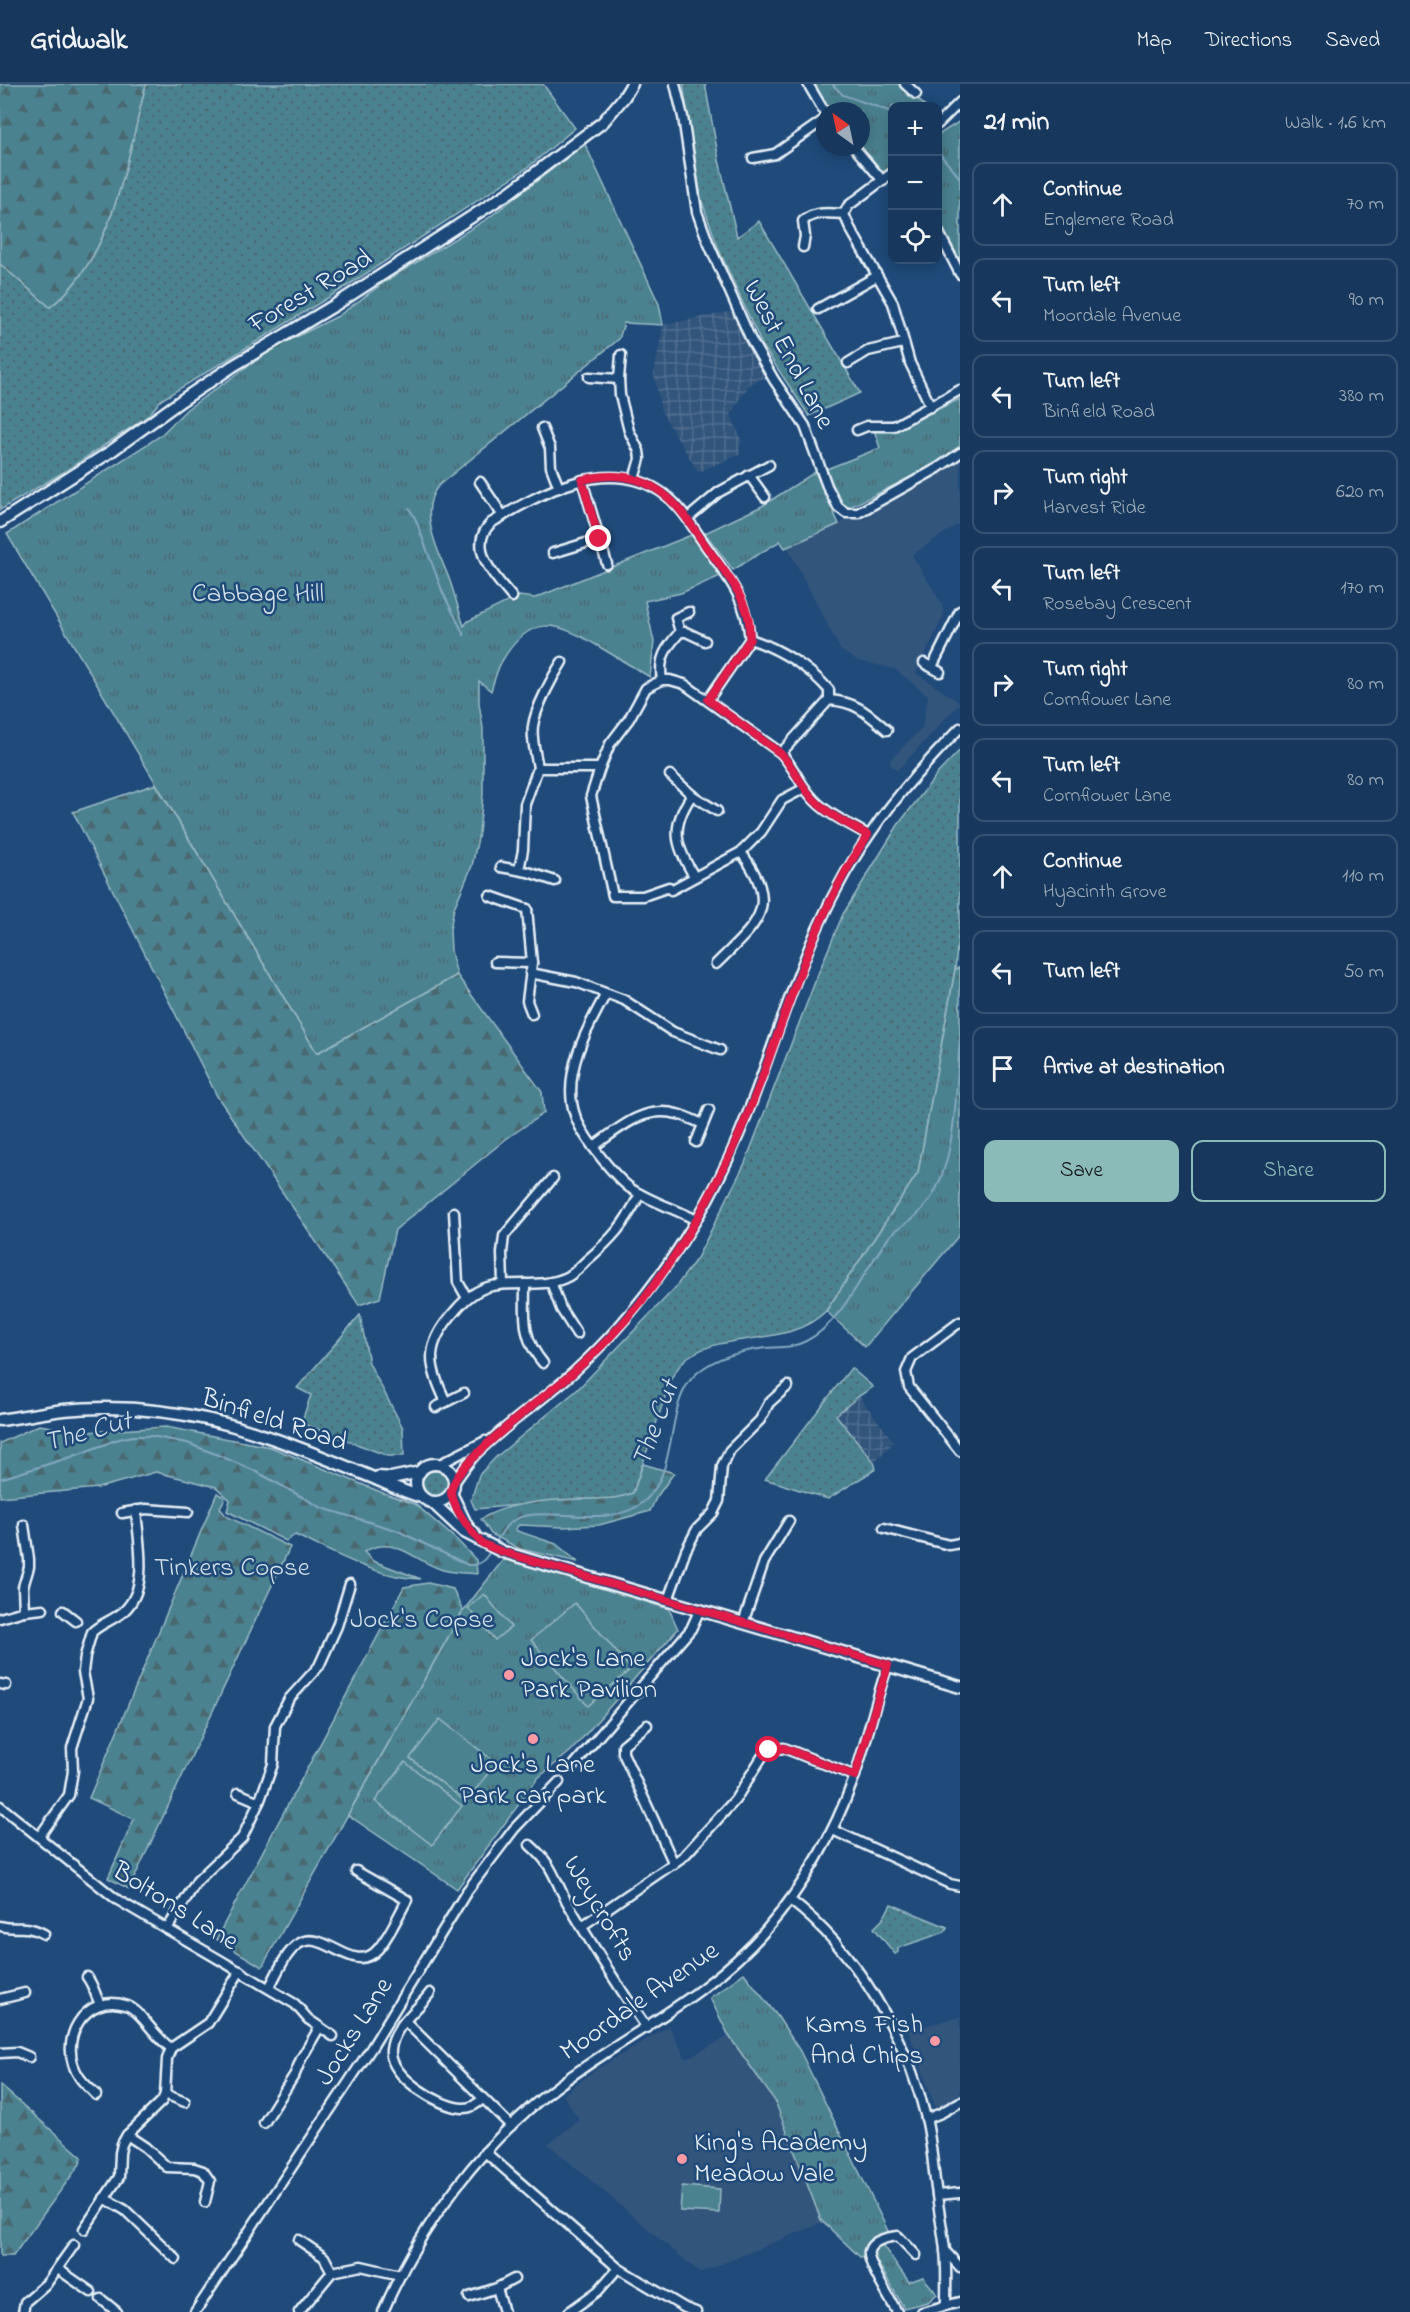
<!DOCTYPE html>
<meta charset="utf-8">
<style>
body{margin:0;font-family:"Indie Flower",sans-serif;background:#203f62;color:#f1f3f6}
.controls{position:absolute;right:18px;top:18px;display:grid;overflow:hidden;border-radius:12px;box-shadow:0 3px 15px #0003}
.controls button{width:54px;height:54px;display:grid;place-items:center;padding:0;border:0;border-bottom:2px solid #365272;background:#17385c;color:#f1f3f6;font:30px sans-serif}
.compass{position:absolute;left:816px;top:18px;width:54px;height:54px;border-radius:50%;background:#17385c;box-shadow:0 3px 15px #0003;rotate:327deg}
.stop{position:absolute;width:18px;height:18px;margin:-14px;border:4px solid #e11d48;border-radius:50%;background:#fff}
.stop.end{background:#e11d48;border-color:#fff;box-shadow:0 2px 6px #0008}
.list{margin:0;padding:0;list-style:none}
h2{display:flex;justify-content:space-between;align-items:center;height:78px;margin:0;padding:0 24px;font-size:26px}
h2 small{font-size:20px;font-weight:400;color:#9eacbb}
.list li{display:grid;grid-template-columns:39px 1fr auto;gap:18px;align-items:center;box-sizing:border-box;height:84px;margin:0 12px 12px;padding:0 12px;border:2px solid #365272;border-radius:12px}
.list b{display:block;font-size:22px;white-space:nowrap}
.list p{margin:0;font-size:20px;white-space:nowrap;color:#9eacbb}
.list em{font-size:20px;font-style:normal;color:#9eacbb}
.actions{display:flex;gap:12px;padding:18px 24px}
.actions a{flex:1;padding:14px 0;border:2px solid #8bbbb9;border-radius:12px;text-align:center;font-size:21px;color:#8bbbb9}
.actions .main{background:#8bbbb9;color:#111}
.icon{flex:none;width:33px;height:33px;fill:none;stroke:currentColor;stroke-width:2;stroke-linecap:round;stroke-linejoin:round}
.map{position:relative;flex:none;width:960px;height:2228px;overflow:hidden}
header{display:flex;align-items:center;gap:36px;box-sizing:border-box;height:84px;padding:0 30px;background:#17385c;border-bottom:2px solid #365272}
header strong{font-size:28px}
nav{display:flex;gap:33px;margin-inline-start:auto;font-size:21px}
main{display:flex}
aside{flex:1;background:#17385c}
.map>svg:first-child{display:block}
.built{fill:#33547c}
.industrial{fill:url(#industrial-grid)}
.grass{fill:url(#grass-dots);stroke:#9abac4;stroke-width:1.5}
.forest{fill:url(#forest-firs);stroke:#9abac4;stroke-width:1.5}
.park{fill:url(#park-tufts);stroke:#9abac4;stroke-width:1.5}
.pitch{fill:#4c8290;stroke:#9abac4;stroke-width:1.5}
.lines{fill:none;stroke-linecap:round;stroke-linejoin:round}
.stream{stroke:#83a8c0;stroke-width:2}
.minor-casing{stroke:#e8f1f8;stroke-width:13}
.major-casing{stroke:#e8f1f8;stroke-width:15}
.minor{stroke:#1f4a7a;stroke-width:8}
.major{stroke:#1f4a7a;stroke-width:10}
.route{stroke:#e11d48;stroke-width:8}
.poi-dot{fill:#ff9aa2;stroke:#1f4a7a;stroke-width:2}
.labels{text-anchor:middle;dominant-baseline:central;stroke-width:5;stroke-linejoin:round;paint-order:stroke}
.street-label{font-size:27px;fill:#e8f1f8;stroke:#1f4a7a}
.park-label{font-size:27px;fill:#d1e0e8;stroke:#1f4a7a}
.poi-label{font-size:27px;fill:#e8f1f8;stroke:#1f4a7a;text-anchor:start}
.water-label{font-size:28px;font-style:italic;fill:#cfdfea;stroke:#1f4a7a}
</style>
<header>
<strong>Gridwalk</strong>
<nav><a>Map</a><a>Directions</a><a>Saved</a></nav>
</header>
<main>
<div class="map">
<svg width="960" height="2228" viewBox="0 0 960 2228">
<defs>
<pattern id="industrial-grid" width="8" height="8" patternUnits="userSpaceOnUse" patternTransform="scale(1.5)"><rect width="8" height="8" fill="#33547c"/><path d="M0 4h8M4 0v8" fill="none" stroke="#516d8f"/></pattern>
<pattern id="grass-dots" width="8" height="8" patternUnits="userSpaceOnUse" patternTransform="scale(1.5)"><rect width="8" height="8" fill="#4c8290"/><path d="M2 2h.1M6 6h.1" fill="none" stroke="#496870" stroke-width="1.8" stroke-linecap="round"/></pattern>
<pattern id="forest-firs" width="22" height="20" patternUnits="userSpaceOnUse" patternTransform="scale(1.5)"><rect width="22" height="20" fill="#4c8290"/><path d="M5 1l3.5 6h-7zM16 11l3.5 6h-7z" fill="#496870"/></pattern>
<pattern id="park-tufts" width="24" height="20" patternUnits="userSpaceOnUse" patternTransform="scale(1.5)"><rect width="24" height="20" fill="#4c8290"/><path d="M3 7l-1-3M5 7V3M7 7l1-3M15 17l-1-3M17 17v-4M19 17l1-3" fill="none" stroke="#496870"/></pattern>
</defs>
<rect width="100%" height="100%" fill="#1f4a7a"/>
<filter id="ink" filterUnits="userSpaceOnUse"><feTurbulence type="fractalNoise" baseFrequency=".0167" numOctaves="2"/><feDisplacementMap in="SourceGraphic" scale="12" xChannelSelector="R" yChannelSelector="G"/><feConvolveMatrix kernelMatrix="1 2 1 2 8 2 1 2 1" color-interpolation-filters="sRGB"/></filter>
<g filter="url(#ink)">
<g class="built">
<path d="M960 373V439L912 471 942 520 944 531 916 589 960 619 897 687 890 680 891 675 922 644 928 612 895 585 858 577 841 567 788 464 847 436 865 435 864 433Z"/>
<path d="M960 1933V2009L936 2025 908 1946Z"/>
<path d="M669 1942 686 1975 729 1952 775 2017 823 2138 700 2189 548 2060 579 2036 563 2011 594 1987Z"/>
</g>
<g class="industrial">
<path d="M733 227 764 294 749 301 731 330 742 358 739 364 741 370 698 388 661 327 654 290 663 241Z"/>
<path d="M859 1312 894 1358 874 1378 836 1330Z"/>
</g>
<g class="grass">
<path d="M146 0H543L575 44 527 84 347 202 161 316 147 333 67 386 0 426V180L50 223C114 175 127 73 146 0Z"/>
<path d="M683 0H705L719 76 737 153 759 137 860 309 809 332 762 261 719 166 701 115Z"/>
<path d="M960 666V831L955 886 918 1089 826 1227C787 1265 730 1245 688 1273 680 1279 676 1287 671 1295L633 1409 616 1416 586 1415 475 1425 471 1416 479 1391 496 1373 577 1306 675 1204 697 1174 745 1079 818 890 843 830 898 741 938 689Z"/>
<path d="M360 1231 369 1279 403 1344 404 1372H388L301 1339 311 1311 297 1304Z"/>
<path d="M851 1284 873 1303 859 1312 836 1331 874 1378 876 1385 828 1415 765 1395Z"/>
<circle cx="435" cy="1401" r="14"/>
<path d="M891 1820 947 1843 945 1848 898 1864V1868L895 1870 874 1844 883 1835Z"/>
</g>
<g class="forest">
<path d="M0 0H146C127 74 114 174 50 223L0 180Z"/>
<path d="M156 700 317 969 457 891 542 1008 544 1029 506 1055 395 1146 380 1214 359 1221 217 1012 73 728Z"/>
<path d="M39 1341 85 1348 166 1343 271 1363 383 1409 415 1420 457 1456 476 1476 477 1490C466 1489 454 1489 443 1486 415 1478 394 1449 364 1468L373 1477 421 1495C377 1494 335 1469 295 1451L286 1457 227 1427 230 1416 216 1403 156 1388 98 1404 0 1413V1359Z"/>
<path d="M643 1380 674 1389 656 1414 650 1427 599 1441 563 1443 519 1441 516 1444 517 1447 556 1460 578 1478 520 1465 491 1450 481 1435C508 1418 554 1415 587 1415 607 1414 614 1416 633 1409Z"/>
<path d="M217 1409 225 1414 220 1424 226 1432 290 1463 129 1805 108 1794 134 1735 89 1714Z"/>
<path d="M428 1499 453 1505 463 1527 262 1883 216 1855 404 1503Z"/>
<path d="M0 2001 82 2073 80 2080 13 2172H0Z"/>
</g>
<g class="park">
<path d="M812 0H902L925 22H892V82L884 90 861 63V27H831L815 8Z"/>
<path d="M960 37V176L938 135V51Z"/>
<path d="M585 60 659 220 663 241 624 239 619 255 439 401C416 427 440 470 450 497 455 512 459 527 464 542L468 537 519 512 535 514 694 450 723 491 681 509 645 517 654 558 650 593C633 583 616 573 598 562 557 538 531 528 502 577 497 585 494 597 491 607L479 597V619L483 644V710L479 749 472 782 454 824 450 845 451 867 457 891 317 969 7 450 160 352 187 325 276 263 338 232 386 197 487 135Z"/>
<path d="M960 315V365L942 378 848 424C834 416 830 400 824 386L880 364 874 346 900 345 906 340Z"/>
<path d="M815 388 839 440 785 464 780 457 733 486 705 449 762 422Z"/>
<path d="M960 883V1150L865 1263 826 1227 918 1089 955 886Z"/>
<path d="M503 1476 514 1477 669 1525 678 1545 571 1667 538 1694 457 1805 348 1731 463 1527Z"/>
<path d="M744 1889 778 1933 800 1967 889 2149 883 2162 909 2198 923 2193 937 2210 928 2218 904 2224 875 2174 860 2173 821 2136 775 2017 729 1952 710 1914Z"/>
</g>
<g class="pitch">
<path d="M484 1510 511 1543 495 1556 468 1524Z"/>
<path d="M575 1519 631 1585 588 1622 531 1556Z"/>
<path d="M440 1635 496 1679 466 1718 410 1674Z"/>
<path d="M405 1678 462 1722 432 1761 375 1717Z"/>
<path d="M682 2102 720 2105 719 2129 680 2127Z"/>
</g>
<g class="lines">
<g class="stream">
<path d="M832 0 843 11 892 28"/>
<path d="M938 68 960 94"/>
<path d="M409 424 415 434 443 509 464 551"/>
<path d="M0 1395 71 1373 119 1355 133 1352H151L187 1359 218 1371 255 1387 322 1424 396 1446 468 1481C480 1482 485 1476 491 1466"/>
<path d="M494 1461C499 1454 503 1444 510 1439 536 1417 599 1446 638 1422 680 1395 664 1325 692 1294 709 1275 741 1267 766 1264 780 1263 793 1264 806 1257 843 1239 865 1183 890 1152 895 1146 902 1142 908 1138 924 1126 936 1109 942 1091 957 1049 956 1000 960 956"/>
</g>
<defs>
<g id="minor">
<path d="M675 0 683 33 697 128 708 158 751 256 774 296 805 342 827 402 838 423 846 429H858L938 384 960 369"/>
<path d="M808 0 825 29"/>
<path d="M905 0 916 10"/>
<path d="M938 40 960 18"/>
<path d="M854 63 883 97"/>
<path d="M753 74 775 70 825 35"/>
<path d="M892 89 848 122 844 130 850 144 893 219 910 279 931 323"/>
<path d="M938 147 960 190"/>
<path d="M803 163 805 152 803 137C814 127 831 129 844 130"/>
<path d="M818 225 877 192"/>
<path d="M621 271 619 295 620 311 629 347 639 367 640 375 634 395"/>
<path d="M848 279 868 267 903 259"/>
<path d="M589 293 619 295"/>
<path d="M542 344 550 364 551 383 559 404"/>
<path d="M857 346 867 342H894L960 306"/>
<path d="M749 391 765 413"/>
<path d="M582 396 607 480"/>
<path d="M480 398 503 432"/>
<path d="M688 434 719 408 769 381"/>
<path d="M553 469 599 455"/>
<path d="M512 513C495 493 466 463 491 439 540 409 609 370 664 410 682 423 693 444 706 462 729 495 746 514 750 555L708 616"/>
<path d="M680 548 676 534 689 528"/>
<path d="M680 548H686L705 557"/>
<path d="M750 555C780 565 809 583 829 606V616L781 669"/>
<path d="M924 579 940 588"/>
<path d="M932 583 960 527"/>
<path d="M662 596C658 574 666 564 680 548"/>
<path d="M829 616C857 618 867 629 887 646"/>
<path d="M538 684C536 671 531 655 533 642 535 625 553 592 562 578"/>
<path d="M670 691 692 711 717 727"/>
<path d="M805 704 782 716 761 748 741 768 671 806 669 803 643 812H613L591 712 600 684 610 660 629 635 646 604 662 596H670L684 600 781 669C793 682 799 698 810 711 824 729 848 739 868 751"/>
<path d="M692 711C670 743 675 761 694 792"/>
<path d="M501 783 528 788 555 797"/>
<path d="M519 786 523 766 525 720 538 684H600"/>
<path d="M490 812 527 825"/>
<path d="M527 825 532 879 527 917 532 930"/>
<path d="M495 878 532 879"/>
<path d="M716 880C757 839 782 824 741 768"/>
<path d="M530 889 576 898 624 916 673 948 720 966"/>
<path d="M606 910C587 944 561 991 575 1031 579 1044 588 1056 596 1067 606 1080 617 1094 630 1104 649 1117 676 1125 696 1136"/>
<path d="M696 1058 709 1026"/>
<path d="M593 1063C618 1045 644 1021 677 1030 686 1032 695 1037 703 1040"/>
<path d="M454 1128 458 1198 467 1214"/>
<path d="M551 1198 561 1225 577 1250"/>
<path d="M503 1200 502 1169 504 1152 553 1094"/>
<path d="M525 1200C525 1232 521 1253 543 1279"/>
<path d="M960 1238 912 1274 906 1288 909 1303 960 1367"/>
<path d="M446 1318C427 1278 425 1261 455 1227 465 1215 477 1205 492 1202 516 1197 542 1204 565 1194 573 1191 580 1183 586 1177 613 1154 624 1141 640 1110"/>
<path d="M436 1323 464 1309"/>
<path d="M438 1381 485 1357"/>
<path d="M454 1399C462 1388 470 1375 480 1366 510 1337 546 1314 576 1286 624 1242 662 1192 695 1138 752 1046 774 940 818 843 854 762 899 706 960 644"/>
<path d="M122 1429 146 1425 188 1428"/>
<path d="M884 1444 949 1461 960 1459"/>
<path d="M668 1516 686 1466 697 1445 713 1429 719 1417 722 1382 730 1366 760 1336 769 1319 788 1302"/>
<path d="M24 1527 23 1503 29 1483V1475L24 1441"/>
<path d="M63 1527 76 1537"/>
<path d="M0 1534 24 1527 43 1525"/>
<path d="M743 1539 764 1478 789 1437"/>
<path d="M0 1600 6 1601"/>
<path d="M647 1641 623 1661V1669L674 1780"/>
<path d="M574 1681 691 1545 700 1525"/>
<path d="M238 1709 259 1718"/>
<path d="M0 1722 116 1815 295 1920 308 1935 333 1952"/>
<path d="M833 1746 950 1800 960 1802"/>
<path d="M39 1753 69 1711 73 1687 72 1664 88 1614 83 1588 85 1572 92 1548C101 1539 114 1536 124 1527 150 1503 138 1457 136 1426"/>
<path d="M530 1761C554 1782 553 1793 567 1818 592 1861 619 1904 647 1944"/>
<path d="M790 1816C856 1866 907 1954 926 2034 932 2059 933 2086 937 2111 939 2129 943 2147 945 2166 947 2184 946 2203 946 2221"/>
<path d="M0 1842C19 1847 23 1839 44 1850"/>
<path d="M582 1842 684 1772 735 1716 762 1673 769 1666 784 1664 855 1692"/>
<path d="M167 1845 197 1797 242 1754 260 1716 273 1680 275 1642 289 1615 319 1582 337 1542 350 1500"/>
<path d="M87 1893C94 1902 95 1911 100 1920"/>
<path d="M269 1904C277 1890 284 1871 297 1861 323 1841 353 1894 378 1865 390 1851 398 1832 407 1816L356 1787"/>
<path d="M430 1909C417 1927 393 1942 391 1966 388 1992 440 2023 462 2024 471 2025 476 2020 483 2015"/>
<path d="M0 1915 25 1909"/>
<path d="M405 1937 511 2042"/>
<path d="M0 1969 17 1968 29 1973"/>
<path d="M165 2010 185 2018"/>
<path d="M96 2011C91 2005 84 2000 80 1994 55 1959 84 1906 128 1922 141 1927 155 1954 171 1964"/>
<path d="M926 2035 941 2029 960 2018"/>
<path d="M264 2039 295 1990 301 1975 319 1944"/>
<path d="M127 2051 145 2063 167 2083 194 2084 203 2087 210 2097 205 2118"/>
<path d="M485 2068 618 2184 685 2224 696 2228"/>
<path d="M937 2111 960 2109"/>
<path d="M104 2114 125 2126 176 2175"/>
<path d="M84 2145 119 2093 120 2069 122 2060 127 2051 162 2017 165 2010 167 1975 171 1964 208 1939 240 1887"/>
<path d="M299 2156 324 2173 332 2188"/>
<path d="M945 2167 960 2183"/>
<path d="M58 2185 91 2208"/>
<path d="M497 2204 504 2228"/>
<path d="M469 2213 497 2204 514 2195"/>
<path d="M101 2215 117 2228"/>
<path d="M23 2228 25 2218 47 2199 74 2161"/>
<path d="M195 2228 372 1963 467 1807 514 1745 559 1698"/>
<path d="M299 2228 332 2188 361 2182 400 2191"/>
<path d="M383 2228C420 2141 483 2057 559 2001 629 1949 708 1913 766 1846 804 1802 834 1749 854 1694 867 1657 875 1618 888 1581"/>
<path d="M569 2228 598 2207 618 2184"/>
<path d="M897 2228C891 2216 866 2178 869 2167 872 2156 889 2153 898 2152L916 2171"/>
<path d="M922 2228 960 2218"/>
</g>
<g id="major">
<path d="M0 438 110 368 182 316 233 282 335 221 510 108 603 38 624 13 632 0"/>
<path d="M0 1336C21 1333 42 1329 63 1326 127 1320 195 1328 256 1349 295 1361 333 1377 371 1393 388 1400 404 1408 422 1413"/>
<circle cx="435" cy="1399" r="19"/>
<path d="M378 1393 391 1394 420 1388"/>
<path d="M451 1409 467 1442 474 1450"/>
<path d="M432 1418 464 1448 503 1468 960 1603"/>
</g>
</defs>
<use href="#minor" class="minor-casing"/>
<use href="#major" class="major-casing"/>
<use href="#minor" class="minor"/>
<use href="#major" class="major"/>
</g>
</g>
<g class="lines" filter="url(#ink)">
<path class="route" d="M599 455 582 396C602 391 626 390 645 399 676 412 690 440 708 465 723 485 741 507 748 532 750 540 749 548 750 555L708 616 780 669C793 682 799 698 810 711 824 729 848 740 868 751 818 825 793 909 763 991 733 1072 695 1150 641 1218 621 1242 599 1266 575 1287 551 1309 451 1379 451 1409 452 1421 473 1452 482 1459 488 1463 497 1465 503 1468L888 1581 855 1692 784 1664 769 1666"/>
</g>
<g class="poi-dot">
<circle cx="509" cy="1591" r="6"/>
<circle cx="533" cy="1655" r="6"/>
<circle cx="935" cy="1957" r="6"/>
<circle cx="682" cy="2075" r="6"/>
</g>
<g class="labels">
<g class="street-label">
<text transform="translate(311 208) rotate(-31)">Forest Road</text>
<text transform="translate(788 271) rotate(62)">West End Lane</text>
<text transform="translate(274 1337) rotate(18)">Binfield Road</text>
<text transform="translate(175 1823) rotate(32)">Boltons Lane</text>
<text transform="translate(599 1825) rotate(59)">Weycrofts</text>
<text transform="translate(640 1918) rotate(-35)">Moordale Avenue</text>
<text transform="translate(355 1948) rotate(-58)">Jocks Lane</text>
</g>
<g class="park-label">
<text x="258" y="510">Cabbage Hill</text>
<text x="232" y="1484">Tinkers Copse</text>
<text x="422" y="1536">Jock's Copse</text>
</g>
<g class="poi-label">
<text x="521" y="1575">Jock's Lane<tspan x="521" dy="31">Park Pavilion</tspan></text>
<text x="533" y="1681" text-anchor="middle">Jock's Lane<tspan x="533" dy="31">Park car park</tspan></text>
<text x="923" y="1941" text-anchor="end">Kams Fish<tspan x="923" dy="31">And Chips</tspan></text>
<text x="694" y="2059">King's Academy<tspan x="694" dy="31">Meadow Vale</tspan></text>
</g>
<g class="water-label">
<text transform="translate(657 1340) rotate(-70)">The Cut</text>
<text transform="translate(88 1349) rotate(-15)">The Cut</text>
</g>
</g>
</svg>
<div class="controls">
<button>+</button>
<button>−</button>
<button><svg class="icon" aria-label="locate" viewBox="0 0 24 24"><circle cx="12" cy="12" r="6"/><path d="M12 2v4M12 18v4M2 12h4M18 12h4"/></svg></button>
</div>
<svg class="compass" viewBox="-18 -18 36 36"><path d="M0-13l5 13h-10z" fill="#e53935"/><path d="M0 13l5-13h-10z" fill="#9eacbb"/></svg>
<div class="stop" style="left:769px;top:1666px"></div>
<div class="stop end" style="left:599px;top:455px"></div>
</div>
<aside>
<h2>21 min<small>Walk · 1.6 km</small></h2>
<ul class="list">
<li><svg class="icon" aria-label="ahead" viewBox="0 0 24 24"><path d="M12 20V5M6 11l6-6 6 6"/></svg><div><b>Continue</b><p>Englemere Road</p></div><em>70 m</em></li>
<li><svg class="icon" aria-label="left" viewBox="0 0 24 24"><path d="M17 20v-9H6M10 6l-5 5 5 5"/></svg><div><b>Turn left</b><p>Moordale Avenue</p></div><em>90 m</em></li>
<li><svg class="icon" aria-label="left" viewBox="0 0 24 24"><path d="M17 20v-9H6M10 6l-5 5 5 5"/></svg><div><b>Turn left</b><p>Binfield Road</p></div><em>380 m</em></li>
<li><svg class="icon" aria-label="right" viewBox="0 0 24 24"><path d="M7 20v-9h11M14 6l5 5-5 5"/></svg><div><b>Turn right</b><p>Harvest Ride</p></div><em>620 m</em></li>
<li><svg class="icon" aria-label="left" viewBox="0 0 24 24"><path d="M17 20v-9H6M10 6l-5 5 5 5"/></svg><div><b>Turn left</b><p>Rosebay Crescent</p></div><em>170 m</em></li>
<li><svg class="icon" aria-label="right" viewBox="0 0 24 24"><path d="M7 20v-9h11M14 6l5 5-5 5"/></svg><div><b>Turn right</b><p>Cornflower Lane</p></div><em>80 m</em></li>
<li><svg class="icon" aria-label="left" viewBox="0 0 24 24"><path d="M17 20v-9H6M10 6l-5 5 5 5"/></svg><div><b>Turn left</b><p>Cornflower Lane</p></div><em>80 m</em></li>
<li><svg class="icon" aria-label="ahead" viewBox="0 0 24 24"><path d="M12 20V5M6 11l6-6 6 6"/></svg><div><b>Continue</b><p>Hyacinth Grove</p></div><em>110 m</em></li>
<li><svg class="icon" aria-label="left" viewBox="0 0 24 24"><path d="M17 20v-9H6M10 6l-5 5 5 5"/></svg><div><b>Turn left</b></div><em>50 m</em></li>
<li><svg class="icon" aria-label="arrive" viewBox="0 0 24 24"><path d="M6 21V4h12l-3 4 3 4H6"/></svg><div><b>Arrive at destination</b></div></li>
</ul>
<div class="actions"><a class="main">Save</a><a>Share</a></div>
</aside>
</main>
